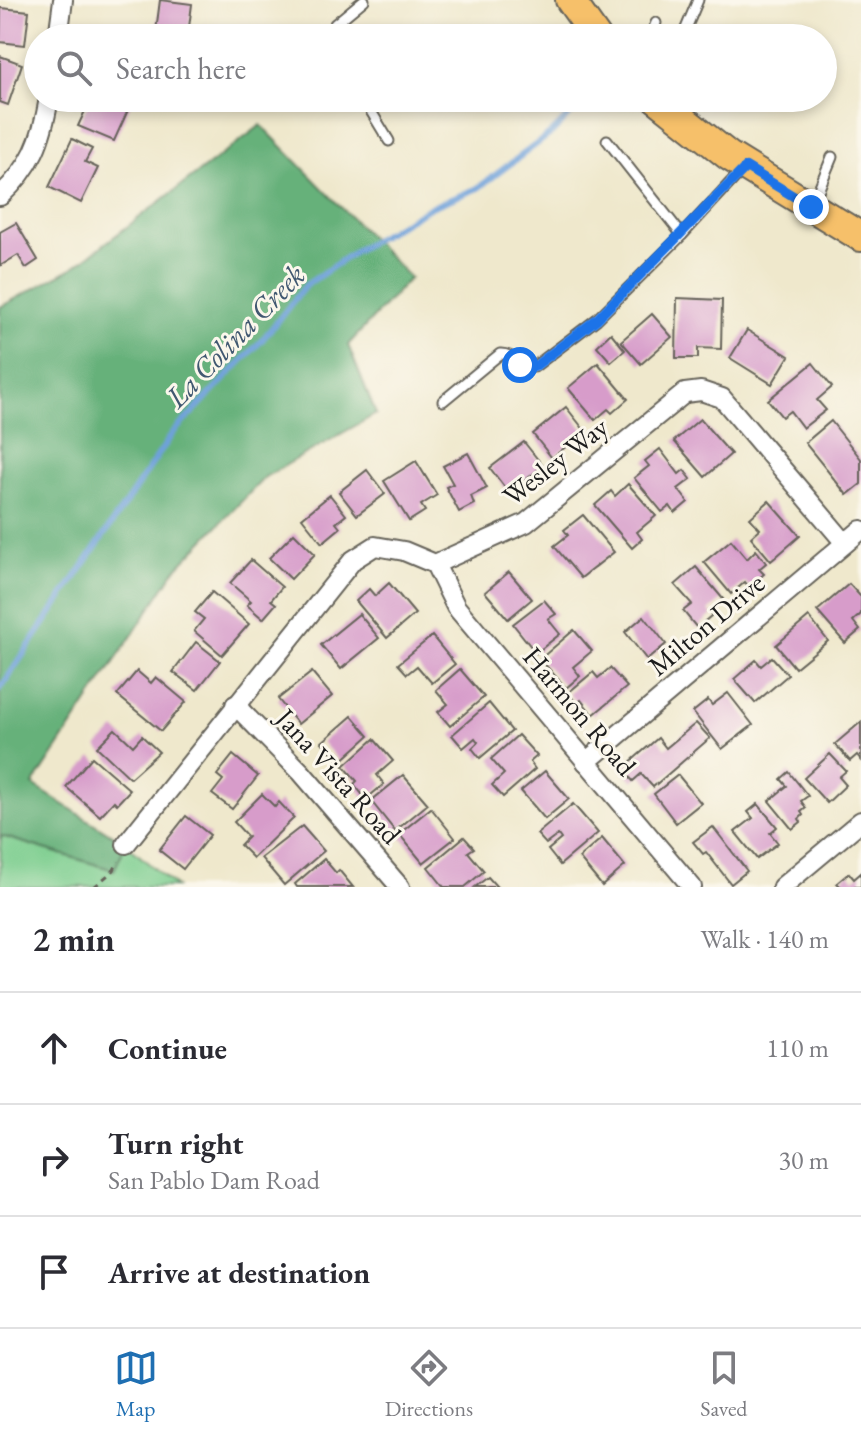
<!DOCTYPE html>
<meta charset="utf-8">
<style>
body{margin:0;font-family:"EB Garamond",serif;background:#f7f7f7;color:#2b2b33}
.stop{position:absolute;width:24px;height:24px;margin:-18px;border:6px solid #1a73e8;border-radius:50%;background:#fff}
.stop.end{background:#1a73e8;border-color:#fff;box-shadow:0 2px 8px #0008}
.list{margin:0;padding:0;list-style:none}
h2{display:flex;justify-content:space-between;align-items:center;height:104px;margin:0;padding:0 32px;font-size:34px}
h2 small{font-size:26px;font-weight:400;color:#7c7c81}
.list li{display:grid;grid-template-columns:52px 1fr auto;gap:24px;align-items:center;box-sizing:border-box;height:112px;padding:0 32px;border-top:2px solid #e1e1e2}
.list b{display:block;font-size:30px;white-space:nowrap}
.list p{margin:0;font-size:26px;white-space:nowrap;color:#7c7c81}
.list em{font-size:26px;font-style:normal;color:#7c7c81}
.icon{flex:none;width:44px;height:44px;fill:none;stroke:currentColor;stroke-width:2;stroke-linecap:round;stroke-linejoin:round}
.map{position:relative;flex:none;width:861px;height:887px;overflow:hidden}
.search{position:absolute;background:#fff;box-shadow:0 4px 12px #0003;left:24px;right:24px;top:24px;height:88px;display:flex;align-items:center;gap:20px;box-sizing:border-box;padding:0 28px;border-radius:44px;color:#7c7c81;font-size:30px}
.sheet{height:440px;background:#fff}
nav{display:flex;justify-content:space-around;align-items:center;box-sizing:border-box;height:112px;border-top:2px solid #e1e1e2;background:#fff;font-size:22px;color:#7c7c81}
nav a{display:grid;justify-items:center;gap:4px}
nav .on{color:#1f6fb2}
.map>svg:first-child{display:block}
.green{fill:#7dce8f;stroke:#4c7556;stroke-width:2}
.forest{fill:#66b17a;stroke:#41664b;stroke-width:2}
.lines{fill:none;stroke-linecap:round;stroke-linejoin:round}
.stream{stroke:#6ea1da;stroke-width:6}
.building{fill:#d79cca}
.service-casing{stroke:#66635a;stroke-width:13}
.minor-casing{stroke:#66635a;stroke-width:22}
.primary-casing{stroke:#66635a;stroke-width:32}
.path{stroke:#66635a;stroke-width:3;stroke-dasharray:6 6;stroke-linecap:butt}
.service{stroke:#fff;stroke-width:9}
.minor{stroke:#fff;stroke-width:18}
.primary{stroke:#f6c06b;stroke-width:28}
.route{stroke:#1a73e8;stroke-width:10}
.labels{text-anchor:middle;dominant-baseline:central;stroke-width:6;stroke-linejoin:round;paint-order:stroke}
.street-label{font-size:28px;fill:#1c1c1c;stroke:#fbf7ec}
.water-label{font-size:30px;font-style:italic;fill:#415871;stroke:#fbf7ec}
</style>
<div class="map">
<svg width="861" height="887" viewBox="0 0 861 887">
<rect width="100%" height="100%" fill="#fbf7ec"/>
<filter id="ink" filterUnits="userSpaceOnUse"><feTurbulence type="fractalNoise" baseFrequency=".0125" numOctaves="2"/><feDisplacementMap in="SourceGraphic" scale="16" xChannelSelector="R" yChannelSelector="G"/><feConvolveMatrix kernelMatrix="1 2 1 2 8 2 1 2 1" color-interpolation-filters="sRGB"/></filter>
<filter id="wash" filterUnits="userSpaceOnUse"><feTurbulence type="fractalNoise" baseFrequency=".006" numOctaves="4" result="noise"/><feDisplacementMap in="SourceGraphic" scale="32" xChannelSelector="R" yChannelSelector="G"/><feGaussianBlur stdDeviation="1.8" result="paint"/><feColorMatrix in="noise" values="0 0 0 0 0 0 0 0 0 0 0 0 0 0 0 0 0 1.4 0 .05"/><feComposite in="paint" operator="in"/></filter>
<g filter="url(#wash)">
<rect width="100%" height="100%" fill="#efe8cc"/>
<path class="green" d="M1 836 114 870 126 844 176 887H2L0 885Z"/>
<path class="forest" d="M261 125 410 278 348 345 376 414 265 477 176 569 33 785 126 844 114 870 2 836 0 840V307L74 267Z"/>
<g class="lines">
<path class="stream" d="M0 689 173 433 262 340 306 285 360 248 431 207 478 188 554 131 576 108 583 98"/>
</g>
<g id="blocks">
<g class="building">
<path d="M160 0 192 4 188 35 156 31Z"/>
<path d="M1 8 29 11 25 45 0 42Z"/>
<path d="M0 56 22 64 8 105 0 102Z"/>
<path d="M91 98 133 99 114 141 78 126Z"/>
<path d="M72 139 92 149 85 162 98 168 81 203 49 187Z"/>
<path d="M16 223 38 260 26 268 18 255 0 266V232Z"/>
<path d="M677 298 722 300 721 349 698 348V358H676Z"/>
<path d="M652 314 672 337 641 364 621 341Z"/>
<path d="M747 330 789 356 772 384 730 358Z"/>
<path d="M611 333 625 350 611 362 597 346Z"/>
<path d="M598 363 628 399 612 413 608 409 595 420 568 388Z"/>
<path d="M813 363 832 387 817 400 826 410 803 428 790 411 782 417 768 400Z"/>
<path d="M566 407 585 431 552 458 533 434Z"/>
<path d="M700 419 731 454 705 477 674 441Z"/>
<path d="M831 421 861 459V484L847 495 805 443Z"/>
<path d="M524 442 543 466 509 493 490 468Z"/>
<path d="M660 449 679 474 684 470 691 479 678 489 688 502 675 513 670 506 662 512 634 478 649 466 645 461Z"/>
<path d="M468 453 487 488 471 496 474 504 459 512 446 487 453 484 443 466Z"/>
<path d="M416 461 437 495 421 505 425 511 409 521 384 481Z"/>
<path d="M367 470 385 494 357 515 339 492Z"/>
<path d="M628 484 656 516 637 532 642 539 632 548 595 505 611 491 615 496Z"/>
<path d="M330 495 346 515 336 523 340 528 322 543 302 518Z"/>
<path d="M769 501 800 536 771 561 751 537 760 529 750 518Z"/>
<path d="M583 515 614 552 581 578 554 546 568 535 564 530Z"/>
<path d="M294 533 315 554 291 579 269 558Z"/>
<path d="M731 540 747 559 756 550 766 563 759 569 764 574 749 587 745 582 731 594 704 562Z"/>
<path d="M251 560 282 587 271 600 276 604 263 619 247 605 251 601 230 583Z"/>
<path d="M696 567 723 599 709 611 712 615 697 628 683 611 692 604 675 585Z"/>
<path d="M509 572 532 599 508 619 485 592Z"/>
<path d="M389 583 415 614 387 638 356 601 369 589 375 596Z"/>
<path d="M849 584 861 597V614L853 621 860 630 845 643 817 611Z"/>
<path d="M212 592 249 624 222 655 194 631 204 619 195 612Z"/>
<path d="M544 600 556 614 548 619 560 634 536 653 513 624Z"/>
<path d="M359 614 379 638 341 669 321 645Z"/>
<path d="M644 616 666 644 647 660 625 632Z"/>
<path d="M809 617 828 641 795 668 776 645Z"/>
<path d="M574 630 592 651 573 667 580 676 566 688 540 659Z"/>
<path d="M432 636 455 664 432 683 417 666 407 674 398 664Z"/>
<path d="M196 642 220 661 197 690 173 672Z"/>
<path d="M772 657 788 675 755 703 734 679 756 660 761 666Z"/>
<path d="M610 668 627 687 593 715 581 700 577 704 568 693 593 672 598 678Z"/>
<path d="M460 669 484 697 450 726 438 712 448 704 436 690Z"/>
<path d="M137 671 151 683 156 677 186 702 161 731 117 695Z"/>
<path d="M312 672 332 696 298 724 278 699Z"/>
<path d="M728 693 753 725 722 749 693 712 708 700 712 705Z"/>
<path d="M489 703 512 731 480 758 472 748 478 742 475 738 463 748 452 735Z"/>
<path d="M352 716 369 736 340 762 322 742Z"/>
<path d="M861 722V760L857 755 850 761 835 744Z"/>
<path d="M696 723 710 738 653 787 641 774 633 781 622 769 658 738 666 748Z"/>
<path d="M115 729 133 746 142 736 159 752 130 778 97 747Z"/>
<path d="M518 735 537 756 530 762 535 769 503 797 492 785 504 774 491 759Z"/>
<path d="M374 739 393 761 377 775 384 784 366 799 354 784 357 781 344 766Z"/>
<path d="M830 754 846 771 839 777 846 785 827 803 804 778Z"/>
<path d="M233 755 258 776 232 809 212 794 223 780 217 775Z"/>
<path d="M92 757 130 790 117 804 114 801 100 816 66 787Z"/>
<path d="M545 771 569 799 545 819 521 791Z"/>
<path d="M789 772 808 796 801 801 806 808 801 812 803 815 799 819 801 822 792 829 769 801 787 786 781 779Z"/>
<path d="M403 775 428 804 395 831 371 801Z"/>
<path d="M678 775 701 803 676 823 654 794Z"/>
<path d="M262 794 275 807 279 802 294 818 253 858 240 845 248 837 234 822Z"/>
<path d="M573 804 598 833 560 865 548 850 561 839 558 835 546 844 537 834Z"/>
<path d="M758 804 777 827 770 833 778 843 757 859 735 832 753 818 748 812Z"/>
<path d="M431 808 455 838 423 863 399 834Z"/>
<path d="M186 816 210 835 183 869 159 850Z"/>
<path d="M302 826 324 851 284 885 261 858Z"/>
<path d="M713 827 747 871 731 884 706 852 703 854 693 842Z"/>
<path d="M464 837 474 848 468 852 484 871 465 887H444L428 867Z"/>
<path d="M602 838 625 866 602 886 579 858Z"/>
<path d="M324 859 336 873 339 870 353 887H297L295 884Z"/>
<path d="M849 873 854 879 861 873V887H841L837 883Z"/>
<path d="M488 877 497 887H475Z"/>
</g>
</g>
</g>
<g filter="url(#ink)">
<use href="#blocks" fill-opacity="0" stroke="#66635a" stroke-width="2"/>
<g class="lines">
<defs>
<g id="service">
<path d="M329 38 335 24 364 0"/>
<path d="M650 38 656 23"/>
<path d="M682 38 698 0"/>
<path d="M363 98 389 141"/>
<path d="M607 140 682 235 743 169"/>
<path d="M813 203 832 157"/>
<path d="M443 401 500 354C514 353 520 370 534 367L597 319 682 235"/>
</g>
<g id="minor">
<path d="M58 38 63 0"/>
<path d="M0 196C32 167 42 140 49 98"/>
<path d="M435 564 456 607 692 887"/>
<path d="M235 705 301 772 400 887"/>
<path d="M586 762 861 530"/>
<path d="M126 844 353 560 375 546 404 551 435 564 526 523 685 393 701 391 722 398 845 543"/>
<path d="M782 887 861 821"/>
</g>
<g id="primary">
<path d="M570 0 597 38"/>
<path d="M656 98 729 156 861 237"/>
</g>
</defs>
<use href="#service" class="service-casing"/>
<use href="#minor" class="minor-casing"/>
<use href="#primary" class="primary-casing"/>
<path class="path" d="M94 887 114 870 118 861"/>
<use href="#service" class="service"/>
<use href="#minor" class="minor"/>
<use href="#primary" class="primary"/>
</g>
</g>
<g class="lines" filter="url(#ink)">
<path class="route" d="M520 365 534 367 597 319 746 167 811 207"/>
</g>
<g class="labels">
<g class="street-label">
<text transform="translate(555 461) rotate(-38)">Wesley Way</text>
<text transform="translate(706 624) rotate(-40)">Milton Drive</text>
<text transform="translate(580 711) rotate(50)">Harmon Road</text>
<text transform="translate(339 776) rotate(48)">Jana Vista Road</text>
</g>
<g class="water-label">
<text transform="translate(235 336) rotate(-46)">La Colina Creek</text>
</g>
</g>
</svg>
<div class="stop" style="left:520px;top:365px"></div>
<div class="stop end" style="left:811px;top:207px"></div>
<div class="search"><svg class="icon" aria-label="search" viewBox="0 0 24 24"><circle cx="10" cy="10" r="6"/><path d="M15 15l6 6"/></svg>Search here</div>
</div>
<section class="sheet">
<h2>2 min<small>Walk · 140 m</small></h2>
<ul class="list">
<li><svg class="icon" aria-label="ahead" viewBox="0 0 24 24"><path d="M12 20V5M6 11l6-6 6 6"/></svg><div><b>Continue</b></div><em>110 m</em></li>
<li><svg class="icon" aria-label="right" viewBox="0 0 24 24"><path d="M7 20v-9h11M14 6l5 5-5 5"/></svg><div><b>Turn right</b><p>San Pablo Dam Road</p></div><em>30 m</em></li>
<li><svg class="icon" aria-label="arrive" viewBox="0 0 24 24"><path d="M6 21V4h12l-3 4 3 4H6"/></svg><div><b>Arrive at destination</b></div></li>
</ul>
</section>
<nav>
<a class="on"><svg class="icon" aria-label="map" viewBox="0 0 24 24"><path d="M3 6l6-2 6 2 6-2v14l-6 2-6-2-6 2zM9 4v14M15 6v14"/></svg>Map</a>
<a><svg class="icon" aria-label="directions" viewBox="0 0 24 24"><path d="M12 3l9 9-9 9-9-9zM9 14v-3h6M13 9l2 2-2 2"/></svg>Directions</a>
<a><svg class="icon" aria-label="saved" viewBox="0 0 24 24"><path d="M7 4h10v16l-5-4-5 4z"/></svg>Saved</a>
</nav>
